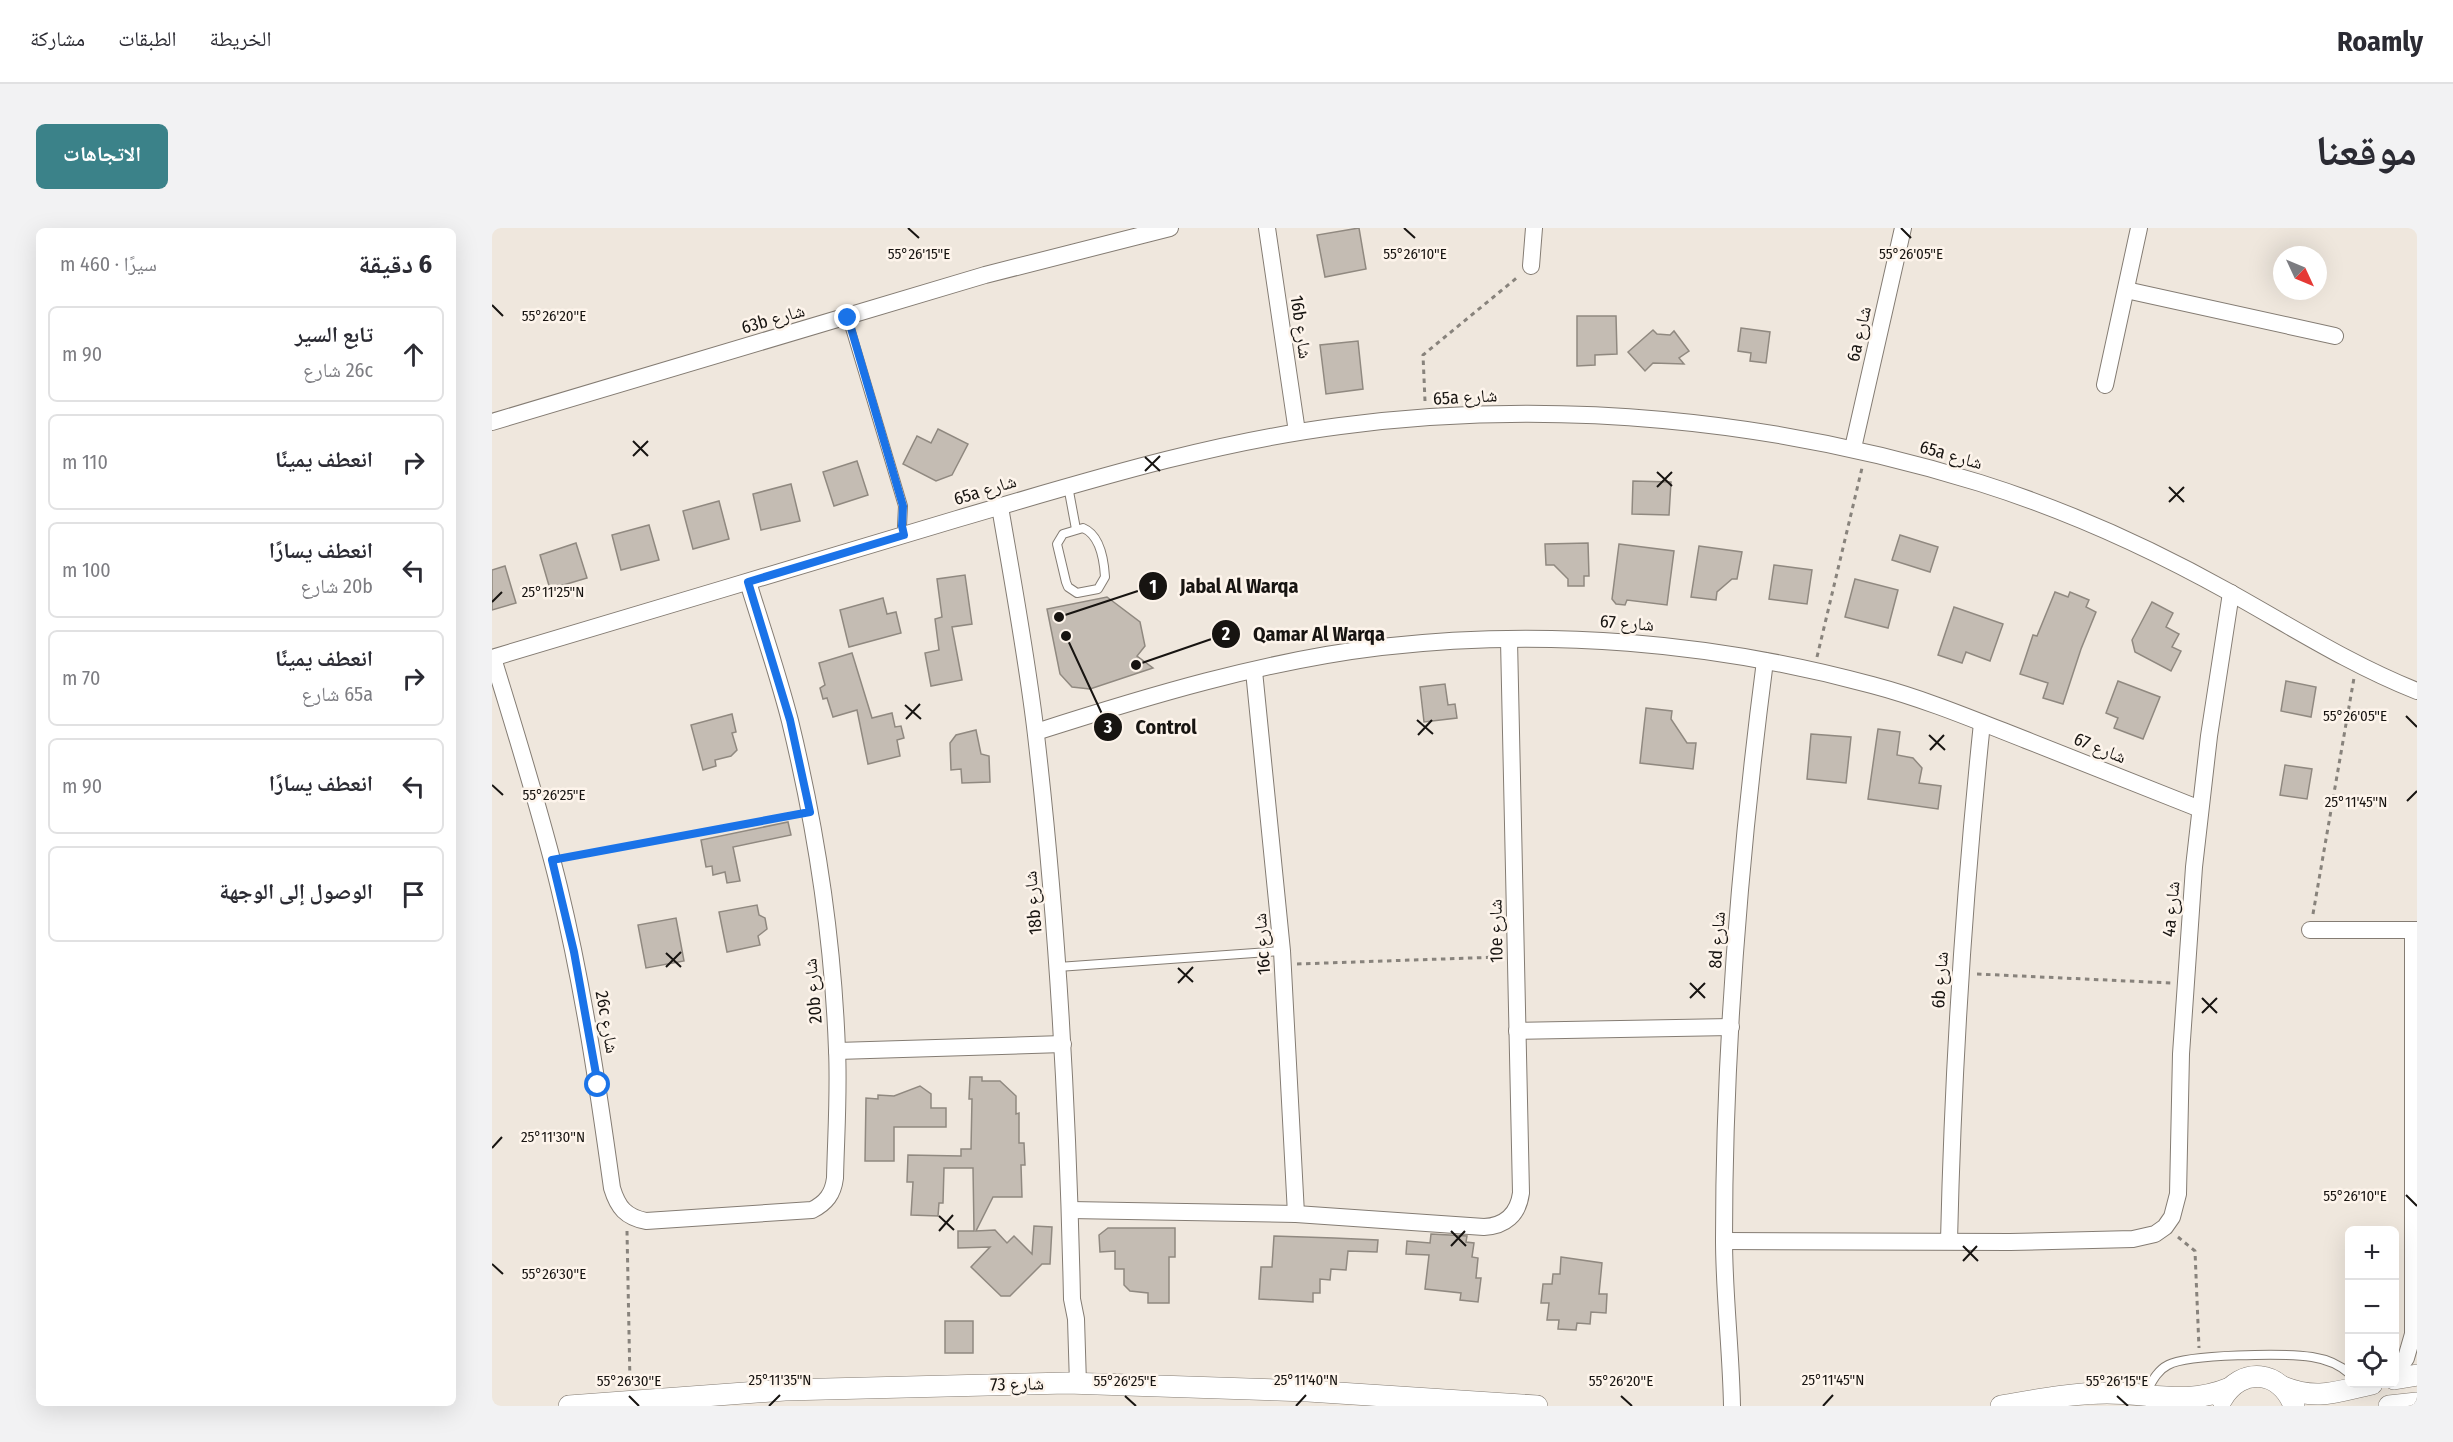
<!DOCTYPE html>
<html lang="ar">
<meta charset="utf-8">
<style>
body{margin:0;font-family:"Fira Sans Condensed","Noto Naskh Arabic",sans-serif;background:#f2f2f3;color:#2b2b33;direction:rtl}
.controls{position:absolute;right:18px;bottom:18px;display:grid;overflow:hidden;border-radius:9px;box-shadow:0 6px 24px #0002}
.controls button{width:54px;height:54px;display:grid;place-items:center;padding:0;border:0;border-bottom:2px solid #e1e1e2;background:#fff;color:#2b2b33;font:30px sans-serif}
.compass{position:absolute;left:1781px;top:18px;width:54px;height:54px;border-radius:50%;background:#fff;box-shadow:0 6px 24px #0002;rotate:134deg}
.stop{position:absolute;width:18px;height:18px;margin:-14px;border:4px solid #1a73e8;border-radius:50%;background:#fff}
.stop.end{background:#1a73e8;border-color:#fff;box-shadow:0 2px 6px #0008}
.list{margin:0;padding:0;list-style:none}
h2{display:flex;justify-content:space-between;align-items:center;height:78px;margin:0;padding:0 24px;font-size:26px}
h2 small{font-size:20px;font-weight:400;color:#7c7c81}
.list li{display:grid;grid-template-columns:39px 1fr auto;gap:18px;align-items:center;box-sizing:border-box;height:96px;margin:0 12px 12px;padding:0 12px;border:2px solid #e1e1e2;border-radius:9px}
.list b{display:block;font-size:22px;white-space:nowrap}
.list p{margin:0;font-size:20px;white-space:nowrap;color:#7c7c81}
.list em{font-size:20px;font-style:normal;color:#7c7c81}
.icon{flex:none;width:33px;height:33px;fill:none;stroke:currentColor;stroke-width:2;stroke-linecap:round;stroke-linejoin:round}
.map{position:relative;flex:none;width:1925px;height:1178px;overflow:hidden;direction:ltr;border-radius:9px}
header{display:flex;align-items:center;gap:36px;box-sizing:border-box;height:84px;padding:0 30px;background:#fff;border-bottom:2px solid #e1e1e2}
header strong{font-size:28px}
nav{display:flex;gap:33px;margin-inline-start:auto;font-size:21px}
.intro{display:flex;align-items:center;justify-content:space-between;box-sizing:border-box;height:144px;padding:0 36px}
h1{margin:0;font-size:42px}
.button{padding:15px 27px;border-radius:9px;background:#3b8289;color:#fff;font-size:21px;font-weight:700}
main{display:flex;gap:36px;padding:0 36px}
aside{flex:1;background:#fff;border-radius:9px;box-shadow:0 6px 24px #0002}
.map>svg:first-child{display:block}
.building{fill:#c4bcb3;stroke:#908980;stroke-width:1.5}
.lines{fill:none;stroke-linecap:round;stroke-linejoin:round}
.service-casing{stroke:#847c73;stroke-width:10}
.minor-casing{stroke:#847c73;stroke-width:18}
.tertiary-casing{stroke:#847c73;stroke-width:22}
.path{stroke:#88837c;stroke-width:3;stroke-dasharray:4.5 4.5;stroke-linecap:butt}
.service{stroke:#fff;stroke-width:8}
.minor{stroke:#fff;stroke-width:16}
.tertiary{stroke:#fff;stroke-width:21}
.route{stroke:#1a73e8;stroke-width:8}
.ticks{fill:none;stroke:#171411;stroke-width:2}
.labels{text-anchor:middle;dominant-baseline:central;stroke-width:5;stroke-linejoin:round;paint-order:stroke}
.street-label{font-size:18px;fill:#171411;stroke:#fdf4eb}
.ticks-label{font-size:15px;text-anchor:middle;fill:#171411;stroke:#fdf4eb;stroke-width:5;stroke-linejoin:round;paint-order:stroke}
.leader{fill:none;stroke:#171411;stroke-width:2}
.callout-dot{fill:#171411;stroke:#fdf4eb;stroke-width:2}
.mark-label{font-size:18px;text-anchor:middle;font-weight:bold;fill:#fff}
.callout-label{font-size:20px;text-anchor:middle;font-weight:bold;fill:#171411;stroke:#fdf4eb;stroke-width:5;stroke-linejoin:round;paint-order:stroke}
</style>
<header>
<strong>Roamly</strong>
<nav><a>الخريطة</a><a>الطبقات</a><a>مشاركة</a></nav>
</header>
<div class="intro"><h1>موقعنا</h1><a class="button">الاتجاهات</a></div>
<main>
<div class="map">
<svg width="1925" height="1178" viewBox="0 0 1925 1178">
<rect width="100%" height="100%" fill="#efe7dd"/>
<g class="building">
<path d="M867 0 874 41 833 49 825 7Z"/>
<path d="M1085 88H1124L1125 126 1103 127V137L1085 138Z"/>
<path d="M1249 100 1278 104 1274 135 1258 133 1259 125 1246 123Z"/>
<path d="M1161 102 1165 106 1178 107 1182 103 1197 123 1187 130 1192 136 1161 135 1153 143 1136 124Z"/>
<path d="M866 113 871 161 834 166 828 117Z"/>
<path d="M446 201 476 216 460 247 444 253 411 236 425 208 439 215Z"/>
<path d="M365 233 376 267 342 278 331 244Z"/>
<path d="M1141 253 1179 254 1177 287 1140 286Z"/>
<path d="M299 256 308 293 269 302 261 266Z"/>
<path d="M227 273 237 311 201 321 191 283Z"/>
<path d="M157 297 167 332 129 342 120 307Z"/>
<path d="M1408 307 1446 319 1438 344 1400 332Z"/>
<path d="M84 315 95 350 58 361 48 327Z"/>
<path d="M1096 315 1097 348H1092V358H1076V351L1062 337H1054L1053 316Z"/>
<path d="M1127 316 1182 323 1175 377 1135 372 1133 377 1124 376 1120 371Z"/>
<path d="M1207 318 1250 324 1245 351H1240L1225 364 1224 372 1199 369Z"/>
<path d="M1282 337 1320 342 1315 376 1277 371Z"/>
<path d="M13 338 24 375 0 382V342Z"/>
<path d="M473 347 480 396 460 399 470 452 439 458 433 425 447 422 443 391 450 389 445 351Z"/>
<path d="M1363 351 1406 362 1396 400 1353 389Z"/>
<path d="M1563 364 1576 369 1578 364 1597 372 1594 379 1604 384 1589 421 1571 476 1551 470 1556 455 1528 446 1541 407 1545 408Z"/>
<path d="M615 369 648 394 653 418 645 428 661 440 598 461 580 459 568 446 555 381Z"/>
<path d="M391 370 395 386 404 384 409 405 357 419 348 382Z"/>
<path d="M1660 374 1681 385 1674 399 1687 406 1680 419 1689 423 1679 443 1643 424 1640 412Z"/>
<path d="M1462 379 1511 396 1498 433 1474 424 1470 435 1446 427Z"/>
<path d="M360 425 380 490 400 485 403 499 409 498 412 510 405 512 408 528 376 536 365 482 341 489 335 470 331 471 328 460 333 457 327 435Z"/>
<path d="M1626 453 1668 469 1651 511 1622 500 1626 490 1614 485Z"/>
<path d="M1794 453 1824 459 1819 489 1789 483Z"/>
<path d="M953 456 956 477 963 476 965 490 932 494 928 459Z"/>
<path d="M1154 480 1180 483 1179 491 1195 515H1204L1201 541 1148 535Z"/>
<path d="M240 486 244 504 240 505 245 522 239 528 223 532 224 538 211 542 199 497Z"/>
<path d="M1386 501 1408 504 1405 527 1421 530 1430 540 1427 555 1449 558 1446 581 1376 571Z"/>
<path d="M484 502 489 526 497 528 498 554 470 555 469 541 459 542 458 515 464 507Z"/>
<path d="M1319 506 1359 509 1354 555 1315 551Z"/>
<path d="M1793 537 1820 541 1815 571 1788 567Z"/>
<path d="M296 594 299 607 241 619 248 653 235 655 233 644 221 647 220 638 214 639 209 612Z"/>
<path d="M265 677 267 687 273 690 275 701 266 708 268 717 235 724 227 684Z"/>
<path d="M184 690 192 733 154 740 146 697Z"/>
<path d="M478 849H490V853H508L524 868V886L527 885V915H532L533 937H529L530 969H501L484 1003 503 1002 515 1015 522 1008 540 1026 542 998 560 999 558 1036H550L518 1068H509L479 1039 498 1019 466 1020V1003H482L481 940H452L451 975H447L446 988 419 987 421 954H415L416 927 469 928V921H479L480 871H477Z"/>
<path d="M428 858 439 866V880H454V899H402V933H373L374 870 386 871V867L402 868Z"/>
<path d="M616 1000H683V1029H677V1075H656V1065L638 1063 632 1057V1041H623V1023L608 1024 607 1007Z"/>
<path d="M939 1006 975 1008 974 1014 982 1015 980 1029 986 1030 984 1050H989L986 1074 968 1072 969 1065 933 1061 937 1027 914 1026 915 1013 938 1015Z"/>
<path d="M782 1008 842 1010 886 1012 885 1024 856 1023 854 1042 839 1041 838 1052 828 1051V1065H821V1074L767 1071 769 1039H780Z"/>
<path d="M1069 1029 1110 1035 1107 1066H1115L1114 1085 1099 1084 1098 1096 1085 1095 1084 1102 1066 1101 1067 1092H1055L1057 1075H1049L1051 1056H1060L1061 1046H1068Z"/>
<rect x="453" y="1093" width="28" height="32"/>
</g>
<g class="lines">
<defs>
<g id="service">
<path d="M355 90 411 278 410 298 412 307"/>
<path d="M576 258 584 301"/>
<path d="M591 300C608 307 612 332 613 349L606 361 585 365 576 359 574 354 565 316 571 306Z"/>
<path d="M566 739 790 723"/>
<path d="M1653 1166C1659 1156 1664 1143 1676 1137 1696 1126 1794 1125 1820 1129 1833 1131 1847 1136 1858 1146"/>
</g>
<g id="minor">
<path d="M775 0 805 204"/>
<path d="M1039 38 1042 0"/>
<path d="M1634 62 1843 108"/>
<path d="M1613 157 1647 0"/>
<path d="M0 194 493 47 678 0"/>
<path d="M1361 220 1411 0"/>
<path d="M508 279C521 355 535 430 544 507 566 695 576 883 580 1071L584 1091 586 1156"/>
<path d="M0 430C155 384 310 337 465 291 592 254 716 215 848 198 1063 170 1281 191 1488 255 1574 282 1658 320 1737 364 1800 399 1859 437 1925 463"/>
<path d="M1 430C24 506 48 581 67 659 91 758 106 859 120 960 126 980 134 989 154 993L320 982C334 975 341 966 343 950 344 907 347 864 345 822 341 712 324 600 298 493 286 446 270 400 256 354"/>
<path d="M762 443 790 723 804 986"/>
<path d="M544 504C656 468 772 433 889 419 1053 400 1221 414 1380 457 1433 471 1483 492 1534 512 1592 535 1650 558 1708 581"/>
<path d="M1818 702H1925"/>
<path d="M1025 803 1239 799"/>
<path d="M345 823 571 816"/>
<path d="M578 982 804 986 992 999C1013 998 1026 987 1029 965L1017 412"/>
<path d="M1232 1013 1518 1014 1641 1011 1663 1006 1673 999 1680 989 1686 966 1689 826 1702 639 1717 508 1739 365"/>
<path d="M1457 1013C1461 839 1472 667 1490 495"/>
<path d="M1902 1148 1914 1130 1921 1106V702"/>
<path d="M1240 1178C1239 1122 1232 1067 1232 1011 1232 818 1248 625 1273 433"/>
</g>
<g id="tertiary">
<path d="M1902 1151 1925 1147"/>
<path d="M1791 1159C1826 1173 1846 1163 1880 1156"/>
<path d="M1730 1171C1749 1138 1789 1142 1802 1178"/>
<path d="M77 1178 293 1162 575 1155 816 1163 1045 1178"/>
<path d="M1509 1178C1544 1172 1579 1165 1615 1165 1660 1165 1695 1178 1738 1160"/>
<path d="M1897 1178 1925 1175"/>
</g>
</defs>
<use href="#service" class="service-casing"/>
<use href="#minor" class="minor-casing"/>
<use href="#tertiary" class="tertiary-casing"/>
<g class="path">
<path d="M933 173 931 127 1027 48"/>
<path d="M1325 429 1370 240"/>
<path d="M74 629 301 587"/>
<path d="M1821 686 1862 450"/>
<path d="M805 736 1008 729"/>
<path d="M1485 746 1679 755"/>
<path d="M135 1003 138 1155"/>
<path d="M1686 1009 1703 1023 1707 1120"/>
</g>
<use href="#service" class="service"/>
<use href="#minor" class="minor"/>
<use href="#tertiary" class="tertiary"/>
</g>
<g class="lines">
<path class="route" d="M106 857 82 724 60 632 318 584 298 492 256 354 412 307 410 298 411 278 356 90"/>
</g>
<path class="ticks" d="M416 0 427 10M912 0 923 10M1409 0 1419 10M0 77 11 88M141 213 156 228M141 228 156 213M653 229 668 243M653 243 668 228M1165 244 1180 258M1165 259 1180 244M1677 259 1692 274M1677 274 1692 259M0 374 10 364M413 477 429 491M1914 488 1925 499M414 491 428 476M925 492 941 506M926 507 940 492M1437 507 1453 522M1438 522 1452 507M0 557 11 567M1915 573 1925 563M174 725 189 739M174 739 189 724M686 740 701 754M686 755 701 739M1198 755 1213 770M1198 770 1213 755M1710 770 1725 785M1710 785 1725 770M0 920 10 909M1914 967 1925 978M447 988 462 1002M447 1003 461 987M959 1003 974 1018M959 1018 973 1003M1471 1018 1486 1033M1471 1033 1485 1018M0 1036 11 1046M137 1168 147 1178M633 1168 644 1178M1129 1168 1140 1178M1625 1168 1636 1178M277 1178 288 1167M804 1178 814 1167M1331 1178 1341 1167"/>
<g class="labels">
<g class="street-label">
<text transform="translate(281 91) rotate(-16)">63b شارع</text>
<text transform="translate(809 99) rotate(82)">16b شارع</text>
<text transform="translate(1367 106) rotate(-77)">6a شارع</text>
<text transform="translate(973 169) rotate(-3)">65a شارع</text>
<text transform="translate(1459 227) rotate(16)">65a شارع</text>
<text transform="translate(493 262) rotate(-17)">65a شارع</text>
<text transform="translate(1135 395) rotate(4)">شارع 67</text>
<text transform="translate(1608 520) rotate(22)">شارع 67</text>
<text transform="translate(541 675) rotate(-95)">18b شارع</text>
<text transform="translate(1679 681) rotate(-85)">4a شارع</text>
<text transform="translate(1004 703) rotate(-91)">10e شارع</text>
<text transform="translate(1225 712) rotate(-86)">8d شارع</text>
<text transform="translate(770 716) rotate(-94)">16c شارع</text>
<text transform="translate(1448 752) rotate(-86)">6b شارع</text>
<text transform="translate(321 763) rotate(-95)">20b شارع</text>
<text transform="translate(115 794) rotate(80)">26c شارع</text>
<text transform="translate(525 1156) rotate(-1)">شارع 73</text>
</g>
</g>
<g class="ticks-label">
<text x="427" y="31">55°26'15"E</text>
<text x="923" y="31">55°26'10"E</text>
<text x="1419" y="31">55°26'05"E</text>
<text x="62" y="93">55°26'20"E</text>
<text x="61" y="369">25°11'25"N</text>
<text x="1863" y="493">55°26'05"E</text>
<text x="62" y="572">55°26'25"E</text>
<text x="1864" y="579">25°11'45"N</text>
<text x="61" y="914">25°11'30"N</text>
<text x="1863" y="973">55°26'10"E</text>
<text x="62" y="1051">55°26'30"E</text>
<text x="288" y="1157">25°11'35"N</text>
<text x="814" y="1157">25°11'40"N</text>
<text x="1341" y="1157">25°11'45"N</text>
<text x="137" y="1158">55°26'30"E</text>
<text x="633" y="1158">55°26'25"E</text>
<text x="1129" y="1158">55°26'20"E</text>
<text x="1625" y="1158">55°26'15"E</text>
</g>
<path class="leader" d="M567 389L661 358M644 437L734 406M574 408L616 499"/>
<g class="callout-dot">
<circle cx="567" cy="389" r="6"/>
<circle cx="644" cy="437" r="6"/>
<circle cx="574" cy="408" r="6"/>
<circle cx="661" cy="358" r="15"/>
<circle cx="734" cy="406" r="15"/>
<circle cx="616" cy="499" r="15"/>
</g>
<g class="mark-label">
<text x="661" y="365">1</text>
<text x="734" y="412">2</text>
<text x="616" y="505">3</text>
</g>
<g class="callout-label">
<text x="747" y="365">Jabal Al Warqa</text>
<text x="827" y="413">Qamar Al Warqa</text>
<text x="674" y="506">Control</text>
</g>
</svg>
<div class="controls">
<button>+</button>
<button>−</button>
<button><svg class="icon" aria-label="locate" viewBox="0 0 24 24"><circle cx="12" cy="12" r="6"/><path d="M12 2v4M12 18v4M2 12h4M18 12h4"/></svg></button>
</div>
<svg class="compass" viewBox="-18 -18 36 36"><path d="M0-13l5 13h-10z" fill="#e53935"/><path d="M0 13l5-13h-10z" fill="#7c7c81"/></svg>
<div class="stop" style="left:106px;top:857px"></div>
<div class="stop end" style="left:356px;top:90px"></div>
</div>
<aside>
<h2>6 دقيقة<small>سيرًا · 460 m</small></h2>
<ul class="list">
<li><svg class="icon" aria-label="ahead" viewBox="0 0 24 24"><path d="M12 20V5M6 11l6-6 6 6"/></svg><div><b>تابع السير</b><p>26c شارع</p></div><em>90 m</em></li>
<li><svg class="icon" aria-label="right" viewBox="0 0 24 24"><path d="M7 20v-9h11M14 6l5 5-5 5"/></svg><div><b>انعطف يمينًا</b></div><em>110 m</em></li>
<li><svg class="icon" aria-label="left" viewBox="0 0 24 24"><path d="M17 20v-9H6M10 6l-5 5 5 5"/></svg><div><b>انعطف يسارًا</b><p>20b شارع</p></div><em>100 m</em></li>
<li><svg class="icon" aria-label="right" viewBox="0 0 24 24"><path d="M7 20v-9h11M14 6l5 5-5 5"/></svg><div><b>انعطف يمينًا</b><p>65a شارع</p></div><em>70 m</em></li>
<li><svg class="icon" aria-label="left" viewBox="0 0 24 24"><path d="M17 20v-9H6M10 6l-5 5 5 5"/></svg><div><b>انعطف يسارًا</b></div><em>90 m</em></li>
<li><svg class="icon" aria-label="arrive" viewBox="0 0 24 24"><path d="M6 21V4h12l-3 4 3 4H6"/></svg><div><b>الوصول إلى الوجهة</b></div></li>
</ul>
</aside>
</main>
